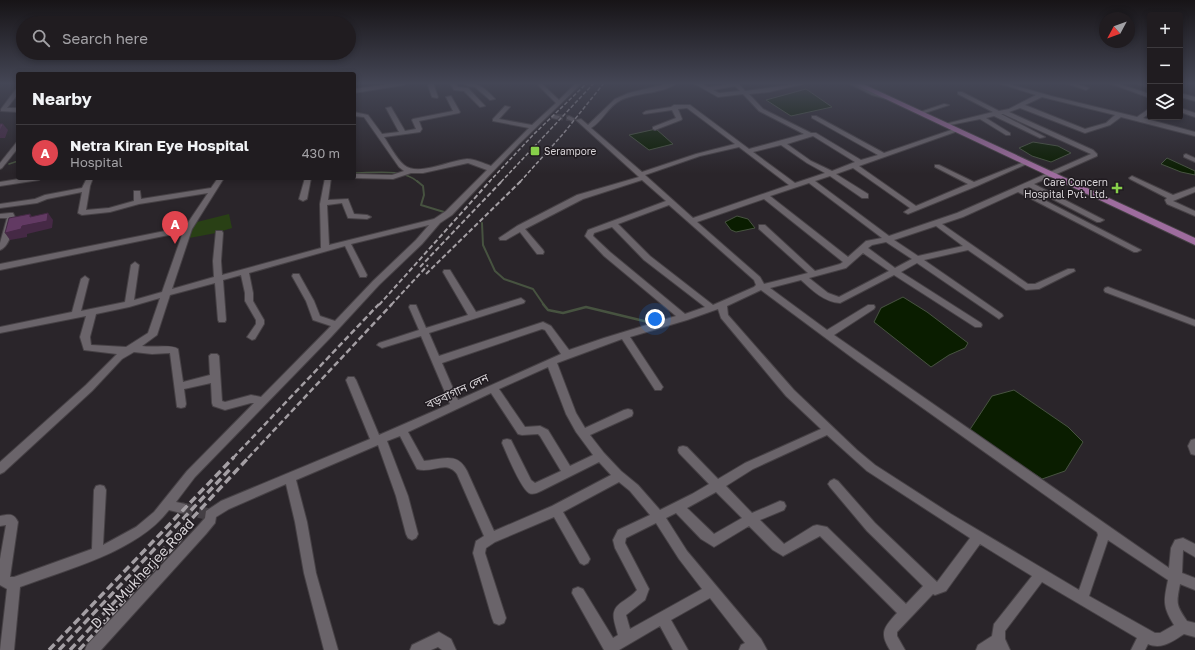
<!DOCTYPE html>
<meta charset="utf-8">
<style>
body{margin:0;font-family:"Golos Text","Noto Sans Bengali",sans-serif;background:#282529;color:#f1f3f6}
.controls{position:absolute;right:12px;top:12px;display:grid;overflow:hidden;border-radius:4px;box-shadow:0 2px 6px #0003}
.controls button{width:36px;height:36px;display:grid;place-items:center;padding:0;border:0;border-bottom:1px solid #3d3a3e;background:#201c20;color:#f1f3f6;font:20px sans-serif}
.compass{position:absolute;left:1099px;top:12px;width:36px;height:36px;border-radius:50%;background:#201c20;box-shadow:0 2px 6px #0003;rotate:229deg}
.you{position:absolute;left:655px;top:319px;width:14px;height:14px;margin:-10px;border:3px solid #fff;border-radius:50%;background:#1a73e8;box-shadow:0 0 0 6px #1a73e833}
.badge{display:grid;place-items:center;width:26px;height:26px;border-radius:50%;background:#87cf4a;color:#fff;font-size:13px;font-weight:700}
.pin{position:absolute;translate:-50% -33px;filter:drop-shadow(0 1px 2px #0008)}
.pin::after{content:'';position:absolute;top:21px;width:14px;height:12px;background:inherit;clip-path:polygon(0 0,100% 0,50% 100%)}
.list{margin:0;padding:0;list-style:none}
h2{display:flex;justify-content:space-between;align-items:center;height:52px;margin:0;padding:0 16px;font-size:17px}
h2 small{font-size:13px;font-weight:400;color:#a2a1a5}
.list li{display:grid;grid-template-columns:26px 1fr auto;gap:12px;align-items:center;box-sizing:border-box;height:56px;padding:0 16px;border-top:1px solid #3d3a3e}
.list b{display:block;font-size:15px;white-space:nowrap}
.list p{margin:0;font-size:13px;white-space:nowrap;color:#a2a1a5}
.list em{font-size:13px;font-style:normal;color:#a2a1a5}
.icon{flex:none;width:22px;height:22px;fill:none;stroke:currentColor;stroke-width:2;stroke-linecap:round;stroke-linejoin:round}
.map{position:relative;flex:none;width:1195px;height:650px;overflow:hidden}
.search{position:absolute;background:#201c20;box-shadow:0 2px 6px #0003;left:16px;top:16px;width:340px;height:44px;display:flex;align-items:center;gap:10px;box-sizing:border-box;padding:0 14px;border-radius:22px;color:#a2a1a5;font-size:15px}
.panel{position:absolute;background:#201c20;box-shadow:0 2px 6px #0003;left:16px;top:72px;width:340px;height:108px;border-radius:4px}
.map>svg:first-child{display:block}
.green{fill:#294015}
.water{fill:#0a1d00;stroke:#475340}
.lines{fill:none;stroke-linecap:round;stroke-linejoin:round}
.stream-far2{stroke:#475340;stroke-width:1.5}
.stream-far1{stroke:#475340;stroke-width:2}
.stream{stroke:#475340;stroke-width:2.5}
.minor-tunnel-far1{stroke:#443f44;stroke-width:6;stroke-dasharray:6 3;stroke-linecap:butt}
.minor-tunnel{stroke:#443f44;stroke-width:12;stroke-dasharray:12 6;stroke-linecap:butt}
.minor-casing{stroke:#464145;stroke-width:2}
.major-casing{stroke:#464145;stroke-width:2}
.minor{fill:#6a646a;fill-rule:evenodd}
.major{fill:#9e6c9e;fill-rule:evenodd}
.rail-far3{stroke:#a49fa4;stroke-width:1.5;stroke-dasharray:4 2;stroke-linecap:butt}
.rail-far2{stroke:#a49fa4;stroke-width:2;stroke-dasharray:5 2.5;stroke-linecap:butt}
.rail-far1{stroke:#a49fa4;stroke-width:2.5;stroke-dasharray:6 3;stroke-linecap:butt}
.rail{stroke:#a49fa4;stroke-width:3.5;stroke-dasharray:8 4;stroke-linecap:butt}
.shaded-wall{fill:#452945}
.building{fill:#623a63;stroke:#452945}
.poi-dot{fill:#87cf4a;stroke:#201b20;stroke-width:1.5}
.labels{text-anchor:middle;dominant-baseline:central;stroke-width:3;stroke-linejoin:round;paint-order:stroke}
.far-poi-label{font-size:10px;fill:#d6d2d6;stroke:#201b20;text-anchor:start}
.street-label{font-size:12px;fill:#d6d2d6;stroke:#201b20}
.near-street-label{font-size:14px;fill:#d6d2d6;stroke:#201b20}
</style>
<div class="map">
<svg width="1195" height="650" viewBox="0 0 1195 650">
<rect width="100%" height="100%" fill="#2a252a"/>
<path class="green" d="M229 214 232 228 216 233 184 239 197 222Z"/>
<g class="water">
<path d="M806 89 832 107 791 116 766 100Z"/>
<path d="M656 129 673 144 649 150 629 135Z"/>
<path d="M1033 142 1058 146 1071 153 1051 162 1032 156 1019 148Z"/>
<path d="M1167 158 1195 171V175L1181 172 1161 164Z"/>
<path d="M737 216 748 219 755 228 736 232 731 230 725 222Z"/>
<path d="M903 297 927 312 968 343 965 348 949 355 931 367 874 322 881 308Z"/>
<path d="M1014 390 1068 427 1083 442 1065 471 1042 479 969 431 992 396Z"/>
</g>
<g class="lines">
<g class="stream-far2">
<path d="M9 164 18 161"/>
<path d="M354 173C373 173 403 168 418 182"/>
</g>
<g class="stream-far1">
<path d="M417 181 423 186 424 195 421 205 444 212"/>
<path d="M482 223 483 245 495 271 504 279 533 289 544 305"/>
</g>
<path class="stream" d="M543 304 548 310 563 313 586 307 644 321H661"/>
<path class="minor-tunnel-far1" d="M557 117 569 118"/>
<path class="minor-tunnel" d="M181 508 208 514"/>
<defs>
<g id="minor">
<path d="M396 83H407L404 85 354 93V89Z"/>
<path d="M427 83H433L438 97 437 98 432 97Z"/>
<path d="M450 83H454L458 87 468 88 485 106 480 107 464 91 454 90Z"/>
<path d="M464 83C477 81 487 90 495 99L490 100 475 87 468 86Z"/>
<path d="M536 83H541L559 100 576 83H582L519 144 452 215 440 223 422 244 379 285 331 337 195 477 176 502 185 504 187 508 185 512 181 513 169 510C137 552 68 569 20 587L14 650H0L7 589 0 585V559L6 525 0 526V516C9 514 14 513 18 522L10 577H14L92 549 94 490 96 486 100 485 104 486 106 490 103 545 136 527 154 512 187 471 254 403H251L225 410 213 406 212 403 211 383 184 389 186 404 185 407 181 408 177 407 170 353 152 354 134 352 122 359 92 391 4 472 0 474V462L86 385 117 354 84 350 80 337 86 316 0 333V327L72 312 81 279 85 276 89 279 81 311 125 302 131 265 135 262 139 265 134 300 162 292 183 232 0 270V264L185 227 208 193 139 204 110 212 82 215 78 213 82 192 47 199 37 203 0 208V204L35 199 45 195 82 188 87 178H93L90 186 86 210 109 208 134 201V191H140L141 199 211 188 218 178H224L192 229 172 289 214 277 213 261 216 231H222L223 233 221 261 222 275 321 248 320 204 325 178H331L328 200 348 199 354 214 367 215 371 217 367 219 348 218 342 203 327 205 329 245 434 219 446 211 487 170 468 163 423 173H411L393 179 354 178V174L392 175 404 171 399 167 364 117 354 116V112L368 115 382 134 399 132 386 108 391 107 405 131 416 129 412 120 413 119 453 111 446 97 451 96 460 112 459 113 419 121 422 129 420 132 384 137C390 146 396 158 404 165 418 177 450 160 467 159 475 159 483 163 491 166L529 128 493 121V119L505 106 510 107 499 119 532 125 556 103ZM429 225 416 240 373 281 335 321 320 316 314 301 300 276 299 274H293L292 276 306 301 313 320 331 326 261 397 251 395 225 402 222 401 219 356 217 354H211L209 356 210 375 183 382 178 349C171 344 153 348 142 346L157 335 170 295 215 283 218 320 219 322H225L226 320 223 280 241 275 245 293V301L256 320V324L247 337 252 340 255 339 264 324V320L253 301V293L249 273 345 246 360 277H366L367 275 351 244ZM160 298 148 333 126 347 91 345 90 337 96 314 129 307Z"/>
<path d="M670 83H677C663 94 637 92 621 100 608 106 603 121 591 128L642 172 696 154 735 144 687 108 678 109 682 119 681 120 655 130 653 129V127L676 118 672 110 644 114 643 113 646 111 671 107 674 105H690L749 149 804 134 759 111 743 94 718 97 695 84V83H700L708 87 738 83 745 91 803 83V84L769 92 749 94 763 109 811 133H816L861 160 878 155 812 118V116H816L884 153 954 129H958V131L859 166 916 206 968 184 935 167V165H939L974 182 1024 162H1028L1029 163 977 186 908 214 904 212 910 208 853 168 836 174 868 194V198H862L830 176 815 181 889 236 957 213 1091 154 1003 114H1001L1045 137 1040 138 994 116 986 118 1010 133V135H1006L980 119 945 126V124L993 112 958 94V92H962L999 111 1009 109 1036 95 998 83H1005L1051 96 1137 117 1150 108V113L1143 118 1195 132V136L1121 117 1110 125 1085 133 1020 108 1009 112 1093 150 1097 154V156L1034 184 1104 220 1100 222H1097L1029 187 1023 189 1141 250 1137 252H1134L1018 192 963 217 942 224 1028 284H1035L1068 269H1074L1075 271 1039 289 1026 290 968 250 924 260 1002 314 1003 316 999 319 917 263 901 272 981 323 982 325 981 327H975L894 275 840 303C824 302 812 290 801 280L770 288 827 330 868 305H874L875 307 874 309 834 335 1169 568 1171 548 1175 540 1183 538 1195 544V557L1183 550 1182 573 1195 578V590L1180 584C1176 604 1176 605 1187 621L1195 623V637L1184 634C1173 641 1162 650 1148 644L1145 650H1131L1137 638 1042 582 1005 631V639L1010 650H976L978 645 992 636 994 624 1032 576 980 544 946 591 935 595 933 594 897 632V636L905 650H890C879 633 884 627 897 613L820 536 783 556 773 550 749 526 714 547 701 539 676 513 666 518 687 551 761 639 767 650H739L741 645 745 643 710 598 671 620 688 650H673L660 626 619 650H604L572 593 573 589 578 587 583 589 613 638 618 635C614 619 608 610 625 600 629 597 634 594 637 590L615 548 613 540 618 530 650 515 630 491 619 482 563 512 588 555 590 559 588 563 584 565 580 563 554 517 495 542 486 548 485 553 506 618 504 623 499 625 494 623 492 618 473 553 476 541 484 536 457 474C446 459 432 474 417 469L400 436 387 441 408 496 418 534 416 538 412 540 408 538 406 534 396 496 378 445 296 480 307 522 316 573 338 650H324L304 573 295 522 286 484 229 509 216 517 215 523 206 534 101 650H85L87 645 198 526 205 518 206 511 221 501 370 439 346 380 348 377H354L356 380 379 435 450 404 421 336 382 348 377 345 379 343 419 330 409 307 410 305H416L426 328 468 315 443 272 444 270H450L476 312 521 298 525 301 524 303 429 333 439 356 543 322 551 326 569 350 604 338 676 316 604 256 585 236 588 230 666 201 642 180 583 199 525 229 543 250 544 252 543 254H537L520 232 506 240H500L499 238 517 226 577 195 639 177 576 120 581 119 588 125 615 99 629 93ZM735 86 740 91 719 93 713 90ZM1042 97 1115 115 1106 123 1085 129 1025 105ZM813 136 855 162 832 171 811 161 787 144ZM781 145 807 163 825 173 795 183 753 152ZM739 147 789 185 693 218 645 175 700 156ZM809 183 882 238 866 241 848 257 770 196ZM764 199 843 262 840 264 815 271 765 225H759V229L808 273 764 284 760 277 697 222ZM669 205 754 280 756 285 754 287 713 305 650 256 618 224ZM936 226 963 246 918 256 894 240ZM612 227 644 260 705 307 685 314 610 252 593 236 594 233ZM886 242 912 259 895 268 868 248 872 245ZM863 253 889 271 839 297 828 293 809 278 846 268ZM761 290 858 362 1097 532 1098 535 1079 590 951 514 875 465 857 450 794 390 728 315 727 306ZM718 309 721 318 786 396 821 429 745 463 718 479 687 447 683 446 679 447 678 450 679 453 709 484 692 494 660 510 638 485 621 471 604 453 590 435 632 416 633 413 632 410 628 409 624 410 585 428 576 413 557 363 622 339 655 390H661L663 387 661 384 630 337 687 320ZM542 329 545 330 561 354 458 400 442 363ZM548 367 566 414 576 432 593 455 570 466 548 430 540 426 525 427 499 389ZM491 393 518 434 522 435 538 434 540 436 561 471 535 483 531 480 511 440 507 439 503 440 502 443C507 454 520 487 529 493 533 495 537 493 541 491L599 462 611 475 552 506 494 531 467 471C457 451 441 460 424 461L408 432ZM827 435 867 471 970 538 937 582 875 523 838 481 834 479 830 481 828 484 830 487 867 531 923 586 906 604 827 527 817 525 813 526 784 544 760 520 784 510 786 506 784 502 780 501 752 513 726 486 753 469ZM716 492 742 518 714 534 687 508ZM656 523 679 559 702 589 630 629 626 615 645 600 649 589 625 543 626 538ZM1108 540 1168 580C1164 600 1162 606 1174 625L1160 633H1155L1089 596Z"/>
<path d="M848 83H855L889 97 886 99 872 95Z"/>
<path d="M1065 83H1073L1089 88 1086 90Z"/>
<path d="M1109 83H1116L1150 94V98Z"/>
<path d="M1138 83 1150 84V88L1139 84Z"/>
<path d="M1180 83H1185L1180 86Z"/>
<path d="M18 88V94L7 108H18V112L1 111V109L16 89Z"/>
<path d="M1180 93 1195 97V101L1180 97Z"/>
<path d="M944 104 949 105 922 114 917 113Z"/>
<path d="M1180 108 1195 113V117L1180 112Z"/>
<path d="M554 115 559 116 560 117 557 119 552 118V116Z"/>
<path d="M569 116 575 119 572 121 567 119V117Z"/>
<path d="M18 142V148L2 168 0 169V163L16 143Z"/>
<path d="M1186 154 1195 158V162L1184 157V155Z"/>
<path d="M1132 176 1173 195 1195 187V192L1173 201 1195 211V216L1167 204 1165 200 1167 198 1130 179 1129 178Z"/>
<path d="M25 178H42L39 180 0 186V182Z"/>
<path d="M305 178H311L307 199 303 201 299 199Z"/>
<path d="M10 213H13L15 217C12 227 11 246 0 250V243L7 218H0V214Z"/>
<path d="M1108 287 1195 320V326L1105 292 1104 290 1105 288Z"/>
<path d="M1195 439V455L1191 454 1188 446 1191 440Z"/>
<path d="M439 632 451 639 456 650H442L438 647 431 650H410L412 645Z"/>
</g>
<path id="major" d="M852 83H861L1195 238V245Z"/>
</defs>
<use href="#minor" class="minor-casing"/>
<use href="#major" class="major-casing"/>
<use href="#minor" class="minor"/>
<use href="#major" class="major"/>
<g class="rail-far3">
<path d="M489 182 533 135 587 83"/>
<path d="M501 182 594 83"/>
<path d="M520 182 563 134 604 83"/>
</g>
<g class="rail-far2">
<path d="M420 267 502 181"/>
<path d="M426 274 521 181"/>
<path d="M379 305 490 181"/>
<path d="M391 305 428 265"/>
</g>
<g class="rail-far1">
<path d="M233 458 379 304"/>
<path d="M248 458 392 304"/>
</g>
<g class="rail">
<path d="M49 650 234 457"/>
<path d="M59 650 232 467"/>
<path d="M70 650 249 457"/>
<path d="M79 650 182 538"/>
</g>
</g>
<g class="shaded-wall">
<path d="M3 124 8 130 5 138H0V131Z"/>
<path d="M48 213 53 220 52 228 27 234V237L10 240 5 233 30 217V214L36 221Z"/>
</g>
<g class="building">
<path d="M0 124H3L0 131Z"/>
<path d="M48 213 47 221 22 226 21 229 5 233 9 218 30 214V217Z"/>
</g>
<linearGradient id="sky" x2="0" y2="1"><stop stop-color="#171417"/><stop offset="0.48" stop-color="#444655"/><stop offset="1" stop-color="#444655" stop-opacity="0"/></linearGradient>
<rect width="1195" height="174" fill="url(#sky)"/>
<g class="poi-dot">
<rect x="530" y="146" width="10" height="10" rx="2"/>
<path d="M1115 182h4v4h4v4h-4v4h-4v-4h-4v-4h4z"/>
</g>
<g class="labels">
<g class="far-poi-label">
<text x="544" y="151">Serampore</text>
<text x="1108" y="182" text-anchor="end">Care Concern<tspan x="1108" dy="12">Hospital Pvt. Ltd.</tspan></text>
</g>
<g class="street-label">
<text transform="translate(457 391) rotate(-25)">বড়বাগান লেন</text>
</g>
<g class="near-street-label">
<text transform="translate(142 573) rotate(-47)">D. N. Mukherjee Road</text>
</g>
</g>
</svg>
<div class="controls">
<button>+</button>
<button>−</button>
<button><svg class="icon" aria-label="layers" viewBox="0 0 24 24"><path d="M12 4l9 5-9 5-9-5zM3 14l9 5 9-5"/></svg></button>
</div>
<svg class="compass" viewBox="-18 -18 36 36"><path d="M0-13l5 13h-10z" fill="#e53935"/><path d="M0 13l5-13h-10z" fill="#a2a1a5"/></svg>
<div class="you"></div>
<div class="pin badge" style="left:175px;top:244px;background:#e0444e">A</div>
<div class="search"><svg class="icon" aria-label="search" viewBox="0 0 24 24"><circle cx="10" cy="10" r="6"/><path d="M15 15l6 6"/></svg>Search here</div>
<section class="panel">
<h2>Nearby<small></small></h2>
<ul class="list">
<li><span class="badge" style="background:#e0444e">A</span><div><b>Netra Kiran Eye Hospital</b><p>Hospital</p></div><em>430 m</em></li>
</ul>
</section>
</div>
